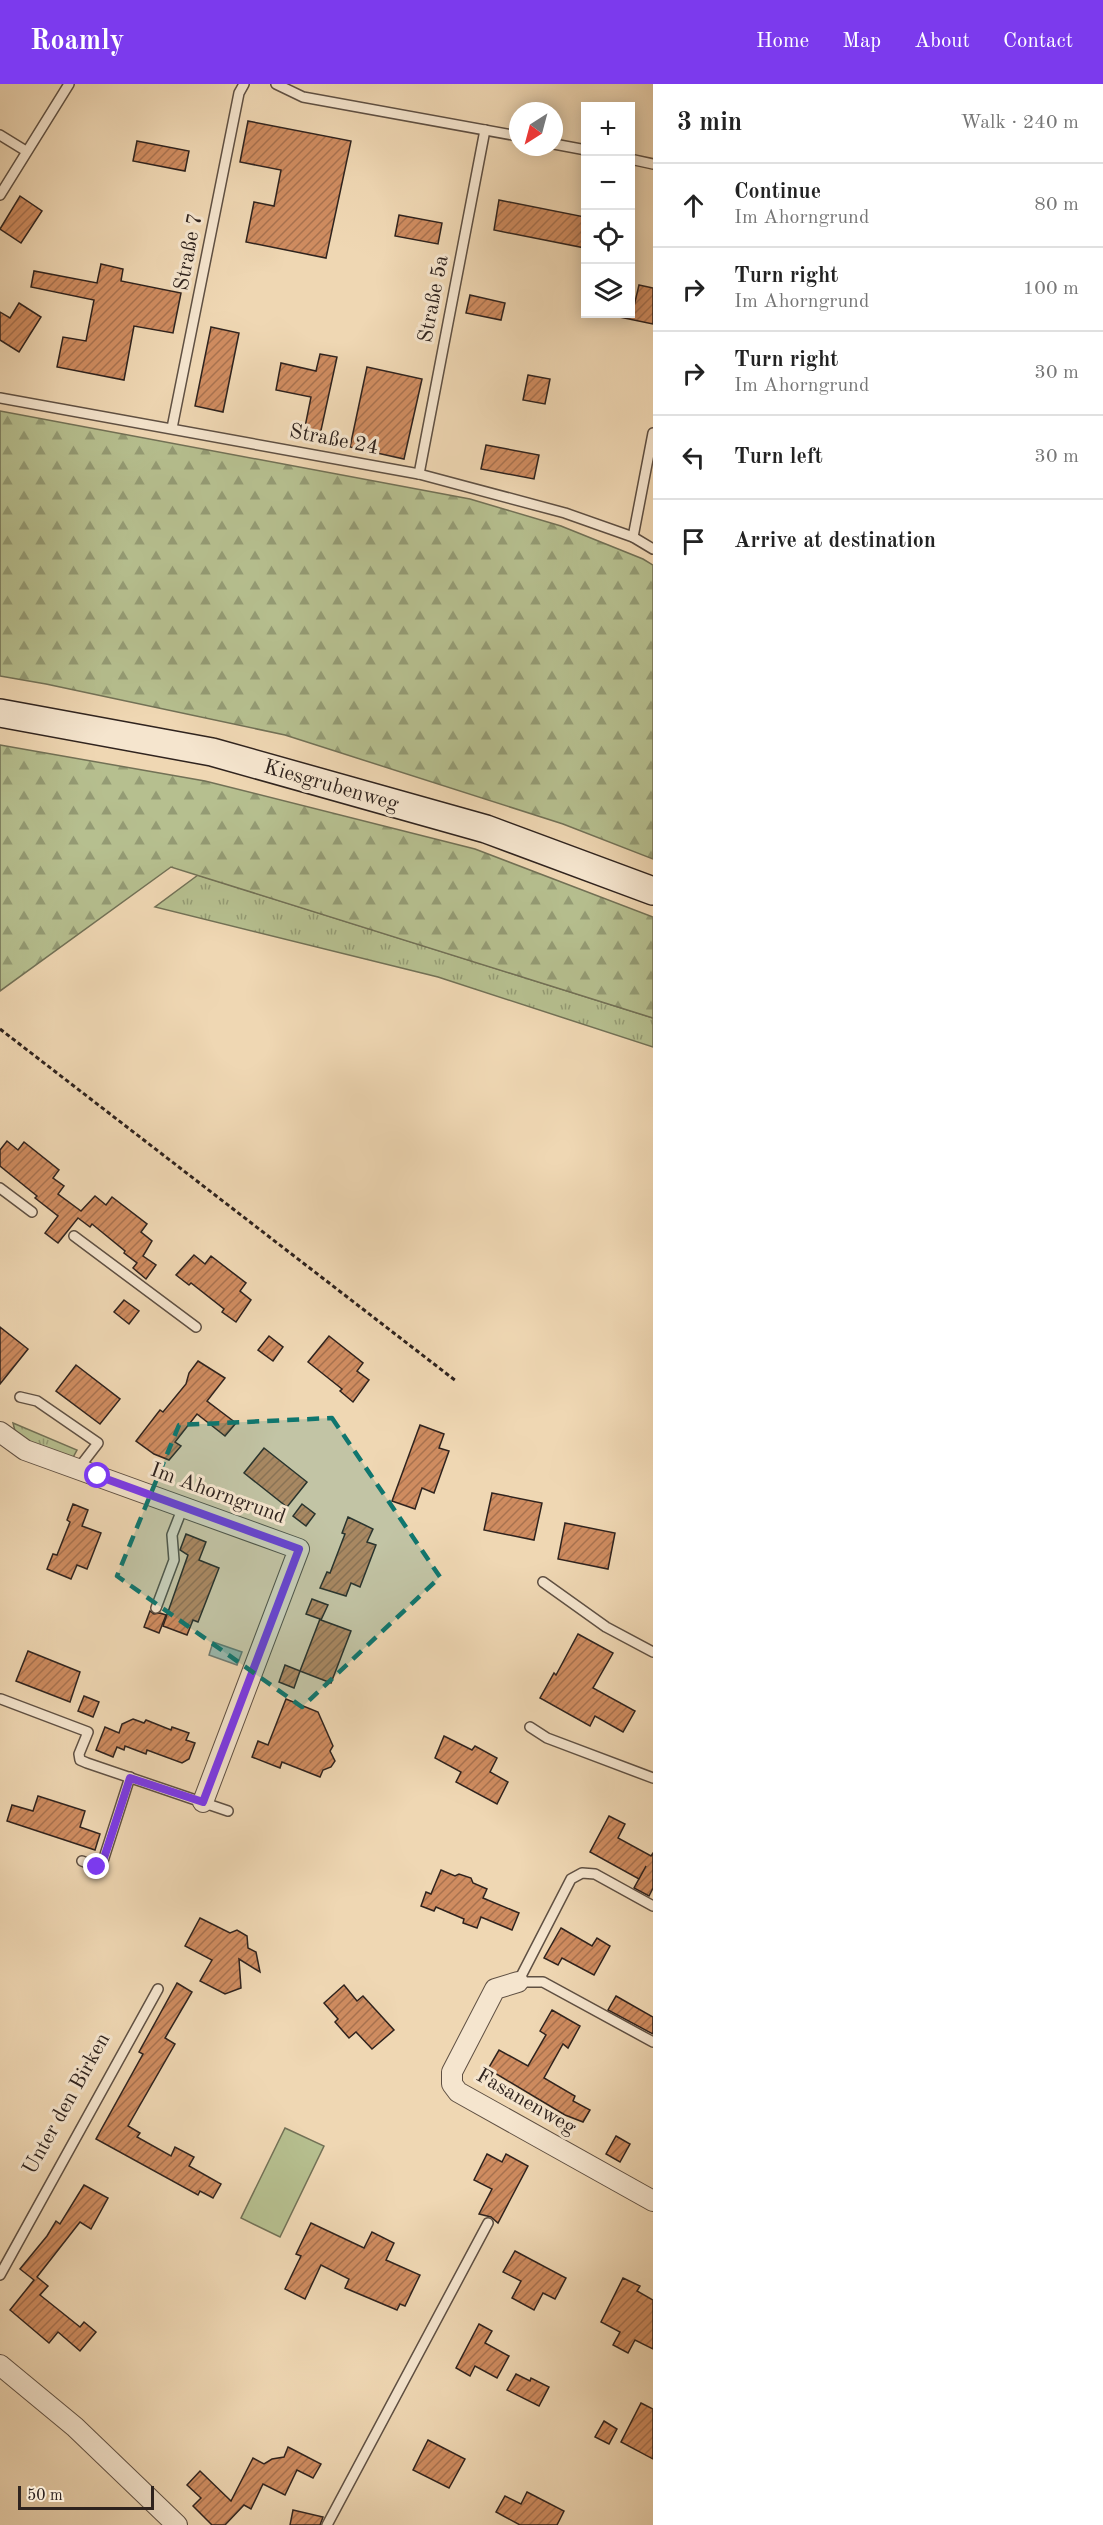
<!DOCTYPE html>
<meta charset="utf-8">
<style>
body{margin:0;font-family:"Old Standard TT",serif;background:#f2f2f2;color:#222}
.controls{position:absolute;right:18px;top:18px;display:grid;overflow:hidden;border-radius:0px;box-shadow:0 3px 15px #0003}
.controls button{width:54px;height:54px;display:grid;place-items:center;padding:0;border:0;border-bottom:2px solid #e0e0e0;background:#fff;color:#222;font:30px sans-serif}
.compass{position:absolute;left:509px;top:18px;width:54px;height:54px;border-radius:50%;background:#fff;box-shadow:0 3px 15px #0003;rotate:216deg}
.scale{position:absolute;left:18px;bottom:15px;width:136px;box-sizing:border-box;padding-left:6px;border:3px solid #2f231e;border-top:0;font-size:16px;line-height:21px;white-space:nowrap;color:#2f231e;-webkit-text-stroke:4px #f5e5ce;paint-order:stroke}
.stop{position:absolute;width:18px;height:18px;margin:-14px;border:4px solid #7c3aed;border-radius:50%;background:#fff}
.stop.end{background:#7c3aed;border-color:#fff;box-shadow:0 2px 6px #0008}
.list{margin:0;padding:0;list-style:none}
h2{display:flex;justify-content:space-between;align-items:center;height:78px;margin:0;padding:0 24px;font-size:26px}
h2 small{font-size:20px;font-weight:400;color:#767676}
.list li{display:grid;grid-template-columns:39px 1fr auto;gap:18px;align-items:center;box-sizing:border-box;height:84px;padding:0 24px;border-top:2px solid #e0e0e0}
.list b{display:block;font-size:22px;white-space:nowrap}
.list p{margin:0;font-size:20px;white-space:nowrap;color:#767676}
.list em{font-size:20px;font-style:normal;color:#767676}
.icon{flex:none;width:33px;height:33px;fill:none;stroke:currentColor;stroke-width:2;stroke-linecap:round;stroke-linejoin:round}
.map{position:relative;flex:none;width:653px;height:2441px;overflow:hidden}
header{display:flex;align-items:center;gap:36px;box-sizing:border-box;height:84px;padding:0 30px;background:#7c3aed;color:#fff}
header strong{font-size:28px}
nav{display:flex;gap:33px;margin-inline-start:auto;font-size:21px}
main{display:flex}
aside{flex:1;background:#fff}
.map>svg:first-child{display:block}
.grass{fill:url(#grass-tufts);stroke:#727156;stroke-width:1.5}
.forest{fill:url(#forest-firs);stroke:#727156;stroke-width:1.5}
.garden{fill:#b6bf8f;stroke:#727156;stroke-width:1.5}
.water{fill:#9ab9ae;stroke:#6f7d74;stroke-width:1.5}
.building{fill:url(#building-hatch);stroke:#2f231e;stroke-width:1.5}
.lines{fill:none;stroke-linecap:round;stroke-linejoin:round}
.lane-casing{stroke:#5f5043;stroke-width:12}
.street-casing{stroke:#5f5043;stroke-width:22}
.secondary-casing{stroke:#2f231e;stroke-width:30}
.path{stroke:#2f231e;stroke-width:3;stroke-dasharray:4.5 3;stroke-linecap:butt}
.lane{stroke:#f5e5ce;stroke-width:9}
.street{stroke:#f5e5ce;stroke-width:20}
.secondary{stroke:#f5e5ce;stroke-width:27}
.route{stroke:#7c3aed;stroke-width:8}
.marked{fill:#0f766e;fill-opacity:0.2;stroke:#0f766e;stroke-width:4.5;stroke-dasharray:12 8;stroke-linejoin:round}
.labels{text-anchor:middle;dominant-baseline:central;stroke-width:6;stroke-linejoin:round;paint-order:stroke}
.street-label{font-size:21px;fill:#2f231e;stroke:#f5e5ce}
</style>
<header>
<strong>Roamly</strong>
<nav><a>Home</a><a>Map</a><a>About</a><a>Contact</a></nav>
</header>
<main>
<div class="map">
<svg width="653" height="2441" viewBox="0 0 653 2441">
<defs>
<pattern id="grass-tufts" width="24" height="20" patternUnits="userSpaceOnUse" patternTransform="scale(1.5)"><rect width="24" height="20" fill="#b6bf8f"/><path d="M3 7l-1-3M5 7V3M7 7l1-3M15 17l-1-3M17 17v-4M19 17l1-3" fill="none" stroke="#949b74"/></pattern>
<pattern id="forest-firs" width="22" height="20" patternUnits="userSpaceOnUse" patternTransform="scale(1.5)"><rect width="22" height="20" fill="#b6bf8f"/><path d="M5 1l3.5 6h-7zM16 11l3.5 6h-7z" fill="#949b74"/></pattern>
<pattern id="building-hatch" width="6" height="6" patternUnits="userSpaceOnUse" patternTransform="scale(1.5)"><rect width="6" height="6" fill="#cf8c60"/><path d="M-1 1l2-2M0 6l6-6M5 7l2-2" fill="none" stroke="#a8724f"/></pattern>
</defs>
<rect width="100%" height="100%" fill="#efd7b3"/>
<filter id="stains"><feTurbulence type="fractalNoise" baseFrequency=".00333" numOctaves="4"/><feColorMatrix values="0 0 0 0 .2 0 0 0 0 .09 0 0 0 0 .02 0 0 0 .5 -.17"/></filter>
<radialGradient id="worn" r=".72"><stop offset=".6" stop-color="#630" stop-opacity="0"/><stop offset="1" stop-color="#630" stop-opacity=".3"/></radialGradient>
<g class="grass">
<path d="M198 791 653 934V963L438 893 155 823Z"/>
<path d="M13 1339 77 1366 71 1377 16 1351Z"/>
</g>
<g class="forest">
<path d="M0 327 470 415 561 442 643 475 653 481V775L563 740 285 651 46 600 0 592Z"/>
<path d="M0 661 205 697 475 765 653 833V934L171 783 0 907Z"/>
</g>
<path class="garden" d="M285 2044 324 2062 280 2153 241 2134Z"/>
<path class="water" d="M213 1558 242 1568 237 1581 209 1571Z"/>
<g class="building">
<path d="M248 37 351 57 326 174 246 158 254 118 274 122 281 86 240 78Z"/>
<path d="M137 57 189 67 185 87 133 77Z"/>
<path d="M20 112 42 127 21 159 0 145Z"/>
<path d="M499 116 585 133V164L494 146Z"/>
<path d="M399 131 442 139 438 160 395 152Z"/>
<path d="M101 180 123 185 121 197 181 209 173 249 134 242 124 296 57 283 63 253 86 257 94 216 31 203 34 187 97 199Z"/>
<path d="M639 201 653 204V240L605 230H630V221L634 222Z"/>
<path d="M470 211 505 219 501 236 466 229Z"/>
<path d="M19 219 41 233 19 268 0 256V228L10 234Z"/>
<path d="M211 243 239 249 223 328 195 322Z"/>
<path d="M320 270 337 273 320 351 304 348 311 313 276 306 281 279 316 287Z"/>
<path d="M367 283 422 295 404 375 350 363Z"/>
<path d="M528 291 550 295 545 320 523 316Z"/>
<path d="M486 361 539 371 534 395 481 385Z"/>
<path d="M7 1057 18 1066 24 1058 59 1086 53 1094 64 1102 58 1110 81 1127 95 1112 106 1121 112 1113 147 1140 141 1148 152 1157 143 1172 156 1181 146 1195 133 1184 137 1179 124 1169 125 1167 92 1140 90 1143 78 1134 58 1159 45 1149 58 1132 35 1114 37 1112 0 1082V1066Z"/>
<path d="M194 1171 205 1180 211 1172 246 1199 240 1207 251 1216 236 1238 222 1228 224 1225 191 1199 189 1201 176 1191Z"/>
<path d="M124 1216 139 1227 129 1240 114 1228Z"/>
<path d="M0 1243 28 1265 0 1300Z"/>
<path d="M269 1252 283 1263 273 1277 258 1266Z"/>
<path d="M329 1252 363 1279 357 1287 369 1296 353 1318 340 1307 342 1305 308 1278Z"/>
<path d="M198 1277 225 1294 207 1317 236 1339 225 1352 197 1330 175 1358 181 1362 169 1376 154 1370 136 1357 160 1326 163 1328 186 1300 189 1289Z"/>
<path d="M76 1281 120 1315 100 1340 56 1307Z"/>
<path d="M420 1341 444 1350 439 1364 449 1367 434 1409 422 1404 415 1425 392 1417Z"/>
<path d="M264 1364 307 1398 287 1423 244 1389Z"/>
<path d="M492 1409 542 1419 534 1456 484 1446Z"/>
<path d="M73 1420 88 1426 82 1442 101 1449 87 1485 77 1481 71 1495 47 1485 53 1470 57 1471 70 1438 67 1436Z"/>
<path d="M302 1420 315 1430 306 1442 293 1432Z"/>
<path d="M348 1433 373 1445 367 1458 376 1461 360 1503 351 1499 346 1512 320 1504 327 1488 330 1489 345 1450 342 1449Z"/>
<path d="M565 1439 615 1449 608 1485 558 1475Z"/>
<path d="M186 1450 206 1458 199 1476 219 1484 198 1538 193 1536 187 1551 163 1542 188 1471 180 1466Z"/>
<path d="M312 1515 328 1521 321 1536 351 1547 331 1599 300 1587 294 1604 279 1598 285 1581 300 1587 320 1535 306 1530Z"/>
<path d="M150 1527 154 1530 160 1529 166 1531 159 1549 144 1543Z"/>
<path d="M578 1550 613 1569 593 1604 635 1627 623 1648 595 1632 590 1642 540 1614 554 1589 556 1591Z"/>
<path d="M28 1567 80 1588 70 1618 16 1597Z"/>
<path d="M84 1612 99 1618 93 1633 78 1627Z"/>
<path d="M286 1615 318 1628 333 1662 330 1667 335 1677 331 1683 323 1686 320 1693 282 1678 280 1684 252 1673 258 1657 268 1661Z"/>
<path d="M133 1635 144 1639 146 1636 171 1646 172 1643 189 1649 186 1656 195 1659 189 1675 182 1679 147 1666 146 1670 125 1662 124 1666 117 1663 113 1673 96 1666 105 1643 119 1649 122 1640Z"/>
<path d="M444 1652 472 1666 475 1662 497 1674 490 1688 508 1698 497 1720 456 1698 461 1688 435 1674Z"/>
<path d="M38 1712 85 1727 80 1743 100 1750 95 1766 7 1737 12 1721 33 1727Z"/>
<path d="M609 1732 625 1740 618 1754 651 1772 653 1769V1804L649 1812 634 1804 646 1782 639 1795 590 1768Z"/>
<path d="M441 1786 455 1792 459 1790 471 1794 473 1799 487 1805 483 1814 519 1829 512 1846 481 1833 477 1844 463 1839 464 1835 436 1823 434 1827 421 1822 426 1808 431 1810Z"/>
<path d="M200 1834 230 1849 237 1846 247 1852 248 1864 256 1868 260 1888 239 1875 241 1904 225 1910 200 1897 212 1876 185 1862Z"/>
<path d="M561 1844 592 1862 597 1854 610 1862 594 1891 562 1874 558 1881 544 1874Z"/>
<path d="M177 1899 192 1908 165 1954 175 1960 128 2042 140 2049 137 2053 171 2072 175 2063 194 2073 189 2082 221 2100 213 2114 200 2107 198 2111 96 2055 143 1970 139 1968Z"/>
<path d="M344 1901 357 1917 363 1912 394 1946 372 1965 356 1948 349 1954 335 1938 338 1935 324 1919Z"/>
<path d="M616 1912 653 1933V1950L608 1926Z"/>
<path d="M552 1926 580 1942 568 1964 563 1960 544 1994 575 2012 573 2017 590 2026 583 2038 565 2031 488 1985 499 1966 528 1982 546 1951 540 1947Z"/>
<path d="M616 2052 630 2060 620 2078 606 2070Z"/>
<path d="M487 2070 502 2078 506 2070 528 2082 498 2139 491 2133 479 2130 492 2105 474 2096Z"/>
<path d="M84 2101 108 2114 91 2145 80 2138 37 2193 48 2202 40 2211 80 2243 84 2238 96 2248 80 2267 58 2248 49 2259 10 2226 34 2196 20 2185 47 2152 56 2137 60 2140Z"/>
<path d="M311 2139 364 2164 372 2148 394 2159 386 2176 420 2191 405 2222 400 2220 397 2226 345 2204 349 2195 321 2181 305 2215 285 2205 301 2172 296 2170Z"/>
<path d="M515 2167 566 2194 555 2215 543 2209 534 2226 512 2214 521 2197 503 2188Z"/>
<path d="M623 2194 640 2202 637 2207 653 2216V2265L635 2256 628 2269 613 2261 620 2248 601 2238Z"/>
<path d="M479 2240 492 2247 485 2259 509 2272 497 2294 475 2282 470 2292 456 2284Z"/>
<path d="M516 2290 530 2297 531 2294 549 2303 539 2322 507 2306Z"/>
<path d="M641 2319 653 2325V2375L621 2358Z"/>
<path d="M604 2337 617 2345 609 2360 595 2353Z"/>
<path d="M428 2356 465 2375 449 2404 413 2386Z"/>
<path d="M288 2363 321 2380 313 2394 297 2386 285 2411 263 2400 251 2425 244 2421 225 2441H212L193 2422 201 2414 187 2401 200 2387 231 2417 253 2374 264 2380 272 2375 284 2373Z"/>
<path d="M527 2408 564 2427 557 2441H520L496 2428 505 2412 521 2420Z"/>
<path d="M293 2426 323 2433 320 2441H290Z"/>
</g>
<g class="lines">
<defs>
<g id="lane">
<path d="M276 0 303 13 518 52"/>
<path d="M0 51 26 67"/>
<path d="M554 60 586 66"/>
<path d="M630 75 653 80"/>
<path d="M0 111 69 0"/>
<path d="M0 314 419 390 565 429 633 453 653 465"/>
<path d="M172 344 239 9 244 0"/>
<path d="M419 390 485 46"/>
<path d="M633 453 653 349"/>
<path d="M0 1104 32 1128"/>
<path d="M74 1152 196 1243"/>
<path d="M20 1313 37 1317 98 1359 78 1385"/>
<path d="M543 1498 606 1543 653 1568"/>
<path d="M156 1524 174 1476 172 1451 183 1423"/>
<path d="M1 1615 88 1648 79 1670 80 1676 87 1679 228 1727"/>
<path d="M530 1643 547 1654 653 1694"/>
<path d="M82 1777 97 1783 103 1777 130 1693"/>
<path d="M653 1822 595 1790 582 1789 571 1795 518 1898H543L653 1958"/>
<path d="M0 2191 158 1905"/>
<path d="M327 2441 488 2139"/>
</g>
<g id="street">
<path d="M0 1348 25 1366 299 1465 203 1718"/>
<path d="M518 1898 495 1905 452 1988V2000L458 2008 653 2117"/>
<path d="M0 2281 75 2343 177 2441"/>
</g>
<path id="secondary" d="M0 629 212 668 486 745 653 807"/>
</defs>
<use href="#lane" class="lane-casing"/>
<use href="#street" class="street-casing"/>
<use href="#secondary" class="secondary-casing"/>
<path class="path" d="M0 945 456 1297"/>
<use href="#lane" class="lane"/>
<use href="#street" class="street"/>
<use href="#secondary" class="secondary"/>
</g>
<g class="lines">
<path class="route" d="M97 1783 103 1777 130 1694 203 1718 299 1465 98 1392"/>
</g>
<path class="marked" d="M332 1334 440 1493 302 1623 117 1492 179 1341Z"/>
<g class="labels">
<g class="street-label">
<text transform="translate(189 168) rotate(-79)">Straße 7</text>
<text transform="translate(434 215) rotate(-79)">Straße 5a</text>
<text transform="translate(334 356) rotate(11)">Straße 24</text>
<text transform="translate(331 702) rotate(16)">Kiesgrubenweg</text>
<text transform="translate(218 1410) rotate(20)">Im Ahorngrund</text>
<text transform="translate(526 2018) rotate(30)">Fasanenweg</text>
<text transform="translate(67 2020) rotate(-61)">Unter den Birken</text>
</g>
</g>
<rect width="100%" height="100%" filter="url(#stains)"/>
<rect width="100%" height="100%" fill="url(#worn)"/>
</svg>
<div class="controls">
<button>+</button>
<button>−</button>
<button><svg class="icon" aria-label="locate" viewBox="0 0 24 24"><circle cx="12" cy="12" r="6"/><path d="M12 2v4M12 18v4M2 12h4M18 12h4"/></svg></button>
<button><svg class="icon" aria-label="layers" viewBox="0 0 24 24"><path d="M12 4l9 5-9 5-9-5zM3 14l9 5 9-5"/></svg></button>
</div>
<svg class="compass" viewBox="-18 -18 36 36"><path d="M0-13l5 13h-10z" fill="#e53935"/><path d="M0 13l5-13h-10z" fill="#767676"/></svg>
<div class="scale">50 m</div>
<div class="stop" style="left:98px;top:1392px"></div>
<div class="stop end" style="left:97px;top:1783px"></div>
</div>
<aside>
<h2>3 min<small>Walk · 240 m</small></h2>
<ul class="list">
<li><svg class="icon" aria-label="ahead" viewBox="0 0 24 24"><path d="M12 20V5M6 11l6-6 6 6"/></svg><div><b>Continue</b><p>Im Ahorngrund</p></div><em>80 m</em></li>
<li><svg class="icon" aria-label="right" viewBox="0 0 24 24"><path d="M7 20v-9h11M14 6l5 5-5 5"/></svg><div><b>Turn right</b><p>Im Ahorngrund</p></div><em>100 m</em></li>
<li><svg class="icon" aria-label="right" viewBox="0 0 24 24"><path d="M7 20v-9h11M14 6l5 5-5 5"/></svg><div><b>Turn right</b><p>Im Ahorngrund</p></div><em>30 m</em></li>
<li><svg class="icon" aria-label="left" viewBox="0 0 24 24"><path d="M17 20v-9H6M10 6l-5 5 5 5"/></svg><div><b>Turn left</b></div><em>30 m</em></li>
<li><svg class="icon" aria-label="arrive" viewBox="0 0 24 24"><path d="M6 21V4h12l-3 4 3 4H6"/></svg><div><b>Arrive at destination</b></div></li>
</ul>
</aside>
</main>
